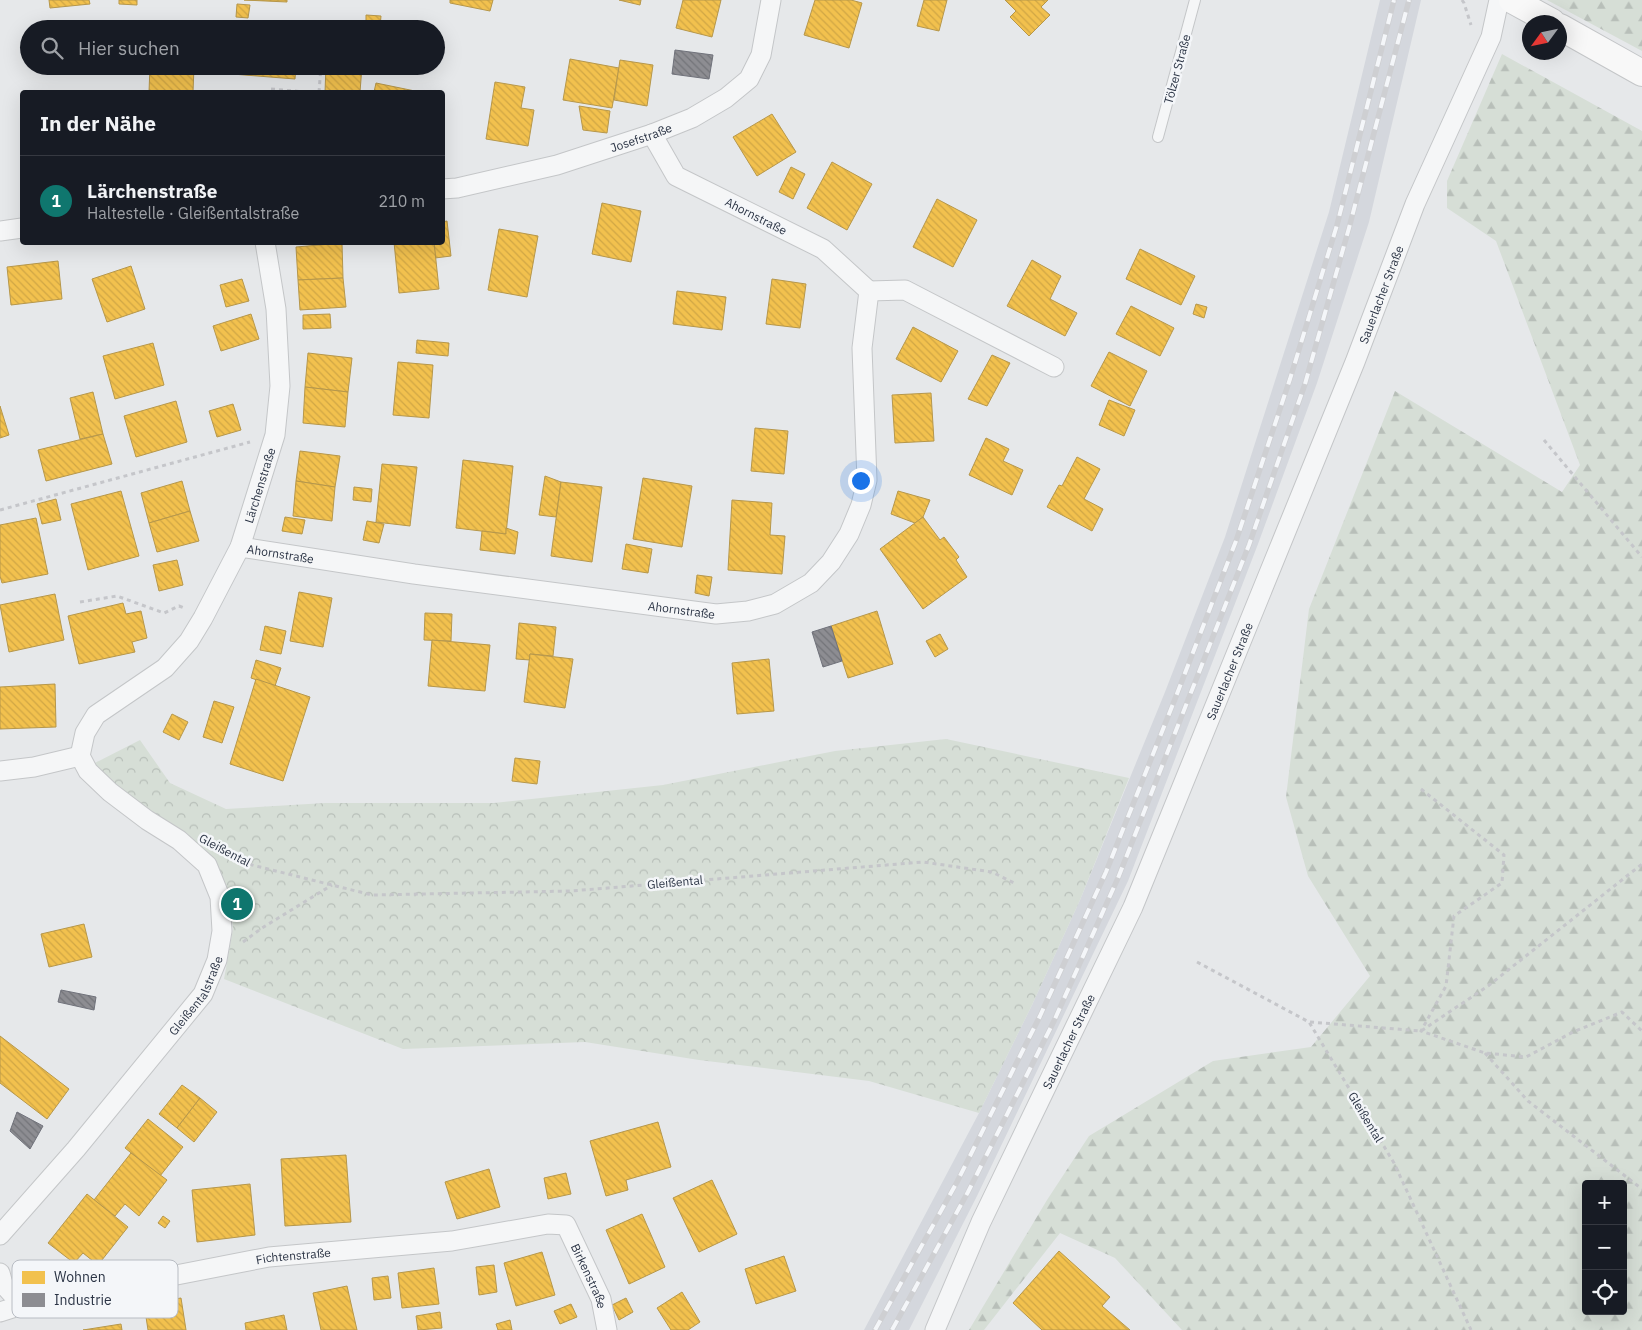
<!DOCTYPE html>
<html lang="de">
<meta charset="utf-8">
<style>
body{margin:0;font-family:"IBM Plex Sans",sans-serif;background:#242831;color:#f1f3f6}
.controls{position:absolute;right:15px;bottom:15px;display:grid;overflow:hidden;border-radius:5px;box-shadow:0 5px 20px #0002}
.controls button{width:45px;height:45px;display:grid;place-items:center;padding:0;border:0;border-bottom:1px solid #363941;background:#171b24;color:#f1f3f6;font:25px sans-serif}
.compass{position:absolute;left:1522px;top:15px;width:45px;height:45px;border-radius:50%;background:#171b24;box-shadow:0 5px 20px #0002;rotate:237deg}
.you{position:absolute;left:860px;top:480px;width:18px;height:18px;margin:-12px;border:4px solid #fff;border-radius:50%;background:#1a73e8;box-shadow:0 0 0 8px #1a73e833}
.badge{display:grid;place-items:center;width:32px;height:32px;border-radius:50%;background:#0f766e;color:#fff;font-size:16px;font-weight:700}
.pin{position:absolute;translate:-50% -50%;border:2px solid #fff;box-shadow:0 1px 5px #0006}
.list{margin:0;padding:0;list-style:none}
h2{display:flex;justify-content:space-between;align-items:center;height:65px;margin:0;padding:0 20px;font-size:21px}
h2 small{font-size:16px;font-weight:400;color:#9ea1a6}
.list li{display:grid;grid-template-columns:32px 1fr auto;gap:15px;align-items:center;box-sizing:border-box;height:90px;padding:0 20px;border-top:1px solid #363941}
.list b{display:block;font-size:19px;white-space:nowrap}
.list p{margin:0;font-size:16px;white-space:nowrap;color:#9ea1a6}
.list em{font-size:16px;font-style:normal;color:#9ea1a6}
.icon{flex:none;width:28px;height:28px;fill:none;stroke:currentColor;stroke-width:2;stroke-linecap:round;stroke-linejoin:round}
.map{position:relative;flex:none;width:1642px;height:1330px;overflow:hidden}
.search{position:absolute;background:#171b24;box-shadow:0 5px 20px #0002;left:20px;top:20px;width:425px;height:55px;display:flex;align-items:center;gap:12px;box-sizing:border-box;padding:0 18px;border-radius:28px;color:#9ea1a6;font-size:19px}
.panel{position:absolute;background:#171b24;box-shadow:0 5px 20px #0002;left:20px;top:90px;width:425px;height:155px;border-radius:5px}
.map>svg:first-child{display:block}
.built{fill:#d4d7dd}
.forest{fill:url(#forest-firs);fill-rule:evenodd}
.park{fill:url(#park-crowns)}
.homes{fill:url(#homes-back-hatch);stroke:#b6974b}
.industry{fill:url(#industry-back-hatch);stroke:#70727b}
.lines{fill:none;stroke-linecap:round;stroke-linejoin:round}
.service-casing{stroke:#c4c6c8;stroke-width:12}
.minor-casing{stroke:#c4c6c8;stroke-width:21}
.secondary-casing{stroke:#c4c6c8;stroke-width:28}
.path{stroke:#c5c6ca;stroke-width:3;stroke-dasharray:4 4;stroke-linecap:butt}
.service{stroke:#f5f6f7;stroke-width:10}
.minor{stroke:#f5f6f7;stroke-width:19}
.secondary{stroke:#f8f8f8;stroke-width:26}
.rail-casing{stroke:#cecfd2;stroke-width:5.5}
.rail{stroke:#f4f6f9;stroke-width:4;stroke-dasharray:11;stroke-linecap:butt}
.labels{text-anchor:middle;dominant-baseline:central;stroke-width:5;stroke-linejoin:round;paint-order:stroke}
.street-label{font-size:12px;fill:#2b3445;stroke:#f4f6f9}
.key{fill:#f4f6f9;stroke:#b8bcc3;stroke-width:1}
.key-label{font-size:14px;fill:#2b3445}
</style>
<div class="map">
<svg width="1642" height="1330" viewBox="0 0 1642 1330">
<defs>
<pattern id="forest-firs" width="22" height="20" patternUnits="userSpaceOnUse" patternTransform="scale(1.25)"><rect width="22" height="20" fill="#d6ded6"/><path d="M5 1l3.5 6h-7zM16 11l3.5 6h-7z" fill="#b8bfb9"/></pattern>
<pattern id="park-crowns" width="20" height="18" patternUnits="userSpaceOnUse" patternTransform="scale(1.25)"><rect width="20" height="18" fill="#d6ded6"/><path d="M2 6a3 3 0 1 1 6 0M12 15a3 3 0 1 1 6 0" fill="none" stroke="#b8bfb9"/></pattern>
<pattern id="homes-back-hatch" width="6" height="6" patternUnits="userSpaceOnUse" patternTransform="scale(1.25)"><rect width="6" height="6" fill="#f2c14e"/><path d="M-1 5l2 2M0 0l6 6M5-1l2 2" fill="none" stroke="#d0a645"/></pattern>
<pattern id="industry-back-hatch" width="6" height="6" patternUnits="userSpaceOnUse" patternTransform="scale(1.25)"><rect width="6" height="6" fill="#8d8d92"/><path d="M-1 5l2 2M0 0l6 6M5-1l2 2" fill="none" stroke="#737479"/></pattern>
</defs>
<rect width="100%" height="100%" fill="#e6e8ea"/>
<path class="built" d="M1380 0H1421L1369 222 1317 383 1258 544 1128 881 977 1196 909 1330H864L979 1113 1032 1005 1080 900 1165 692 1225 537 1329 212Z"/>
<g class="forest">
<path d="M1547 0H1642V51Z"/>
<path d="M1502 54 1642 131V1330H1182L1115 1258 1060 1233 984 1330H969L1047 1200 1089 1136 1213 1061 1311 1047 1370 976 1308 876 1286 797 1309 609 1395 391 1562 492 1580 465 1496 241 1447 208V181ZM1586 1184H1623V1311H1586Z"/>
</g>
<path class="park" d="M946 739 1129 778 1080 900 1032 1005 979 1113 869 1081 699 1060 585 1042 403 1049 224 979 233 929 229 891 212 857 119 788 93 764 140 740 170 783 226 809 325 803H494L663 785 835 751Z"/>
<g class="homes">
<path d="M49 0H89L90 4 50 8Z"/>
<path d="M119 0H137V5L119 4Z"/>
<path d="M244 0H287V2Z"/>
<path d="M450 0H493L490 11 450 3Z"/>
<path d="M619 0H641L640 5Z"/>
<path d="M683 0H721L712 37 676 28Z"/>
<path d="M815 0H851L862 3 849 48 804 35Z"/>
<path d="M924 0H947L939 31 917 26Z"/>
<path d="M1005 0H1048L1041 7 1050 15 1029 36 1010 17 1016 11Z"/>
<path d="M237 4 250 5 248 18 236 17Z"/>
<path d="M366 15 381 16 380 27 366 26Z"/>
<path d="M570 59 619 68 612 108 563 100Z"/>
<path d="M620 60 653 65 647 106 614 100Z"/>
<path d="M150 66 194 67 193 92H149Z"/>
<path d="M233 66H296L295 79 232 74Z"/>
<path d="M326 66H362L360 92H325Z"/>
<path d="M495 82 525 87 521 108 534 110 528 146 486 139Z"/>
<path d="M376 83 415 91V92H374Z"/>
<path d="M579 106 610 111 607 133 583 130Z"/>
<path d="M772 114 796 152 757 176 733 137Z"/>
<path d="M832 162 872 184 847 230 807 208Z"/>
<path d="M791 167 805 174 793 199 779 192Z"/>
<path d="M937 199 977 220 953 267 913 247Z"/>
<path d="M602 203 641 211 631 262 592 254Z"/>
<path d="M447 221 451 256 435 258 434 242H442V222Z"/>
<path d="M499 229 538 236 527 297 488 290Z"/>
<path d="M394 242H434L439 289 399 293Z"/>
<path d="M342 243 343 278 298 280 296 247Z"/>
<path d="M1140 249 1195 276 1181 305 1126 279Z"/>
<path d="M1032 260 1061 276 1050 299 1077 313 1065 336 1007 306Z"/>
<path d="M58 261 62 299 11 305 7 267Z"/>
<path d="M131 266 145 309 107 322 92 279Z"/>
<path d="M343 278 346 307 300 310 298 280Z"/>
<path d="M242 279 249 301 226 307 220 285Z"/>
<path d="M772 279 806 284 800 328 766 324Z"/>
<path d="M677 291 726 297 722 330 673 324Z"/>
<path d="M1196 304 1207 307 1204 318 1193 314Z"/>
<path d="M1131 306 1174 328 1160 356 1116 334Z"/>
<path d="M251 314 259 339 221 351 213 326Z"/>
<path d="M330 314 331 328 303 329V315Z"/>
<path d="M913 327 958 351 941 382 896 359Z"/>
<path d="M417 340 449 343 448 356 416 353Z"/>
<path d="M153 343 164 385 115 399 103 356Z"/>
<path d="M1109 352 1147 371 1130 406 1091 386Z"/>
<path d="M308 353 352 358 348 392 305 387Z"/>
<path d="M992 355 1010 363 987 406 968 399Z"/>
<path d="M398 362 433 365 429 418 393 415Z"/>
<path d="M305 387 348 392 345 427 303 423Z"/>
<path d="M93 392 103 434 80 439 70 398Z"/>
<path d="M931 393 934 441 895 443 892 395Z"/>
<path d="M1109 400 1135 410 1124 436 1099 425Z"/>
<path d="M176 401 187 442 136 457 124 416Z"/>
<path d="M233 404 241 430 217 437 209 411Z"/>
<path d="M0 406 9 435 0 438Z"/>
<path d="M755 428 788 431 784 474 751 471Z"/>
<path d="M103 434 112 464 46 481 38 450Z"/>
<path d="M986 438 1009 449 1003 461 1023 470 1012 495 969 475Z"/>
<path d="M300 451 340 456 335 487 296 481Z"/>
<path d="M1077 457 1100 469 1084 499 1103 509 1092 531 1047 507 1059 485 1062 486Z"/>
<path d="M463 460 513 466 506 534 456 528Z"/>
<path d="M382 464 417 467 410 526 376 522Z"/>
<path d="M545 476 561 482 556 517 539 515Z"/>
<path d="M643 478 692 486 682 547 633 539Z"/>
<path d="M182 481 190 511 149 523 141 493Z"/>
<path d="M296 481 335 487 332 521 293 516Z"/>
<path d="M561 482 602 487 592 562 551 556Z"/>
<path d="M354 487 372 489 371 502 353 500Z"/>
<path d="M121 491 139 556 88 570 71 504Z"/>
<path d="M898 491 930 500 923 517 915 523 891 514Z"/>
<path d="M56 499 61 520 42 524 37 504Z"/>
<path d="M732 500 772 503 770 535 785 536 782 574 728 570Z"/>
<path d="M190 511 199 541 157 552 149 523Z"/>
<path d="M285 517 305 520 302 534 282 531Z"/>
<path d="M923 517 940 540 944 537 959 557 956 560 967 577 923 609 880 549Z"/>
<path d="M36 518 48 574 2 583 0 576V525Z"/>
<path d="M367 521 384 524 379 543 363 540Z"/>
<path d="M506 528 518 532 515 554 480 550 482 531 506 534Z"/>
<path d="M626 544 652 549 648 573 622 569Z"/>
<path d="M177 560 183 585 159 591 153 565Z"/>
<path d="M697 575 712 577 709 596 695 593Z"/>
<path d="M299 592 332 598 323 647 290 641Z"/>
<path d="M55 594 64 640 9 652 0 605Z"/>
<path d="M123 603 126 614 141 611 147 638 132 642 135 652 79 664 68 616Z"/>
<path d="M877 611 893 664 848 678 831 626Z"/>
<path d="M425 613 452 614 451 641 424 640Z"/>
<path d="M519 623 556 627 553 656 530 654V660L516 659Z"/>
<path d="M265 626 286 631 281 654 260 650Z"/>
<path d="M940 634 948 649 935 657 926 641Z"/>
<path d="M432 640 490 645 485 691 428 686Z"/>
<path d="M530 654 573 659 565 708 524 702Z"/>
<path d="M769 659 774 711 737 714 732 663Z"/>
<path d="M256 660 281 668 275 686 251 678Z"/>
<path d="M256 679 310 697 283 781 230 764Z"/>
<path d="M55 684 56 727 0 729V687Z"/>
<path d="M214 701 234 707 222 743 203 737Z"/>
<path d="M172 714 188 722 179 740 163 732Z"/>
<path d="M515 758 540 761 537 784 512 781Z"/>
<path d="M84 924 92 957 49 967 41 934Z"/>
<path d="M0 1036 69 1089 47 1119 0 1083Z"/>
<path d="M182 1085 200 1098 177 1128 159 1114Z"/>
<path d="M200 1098 217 1112 194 1142 177 1128Z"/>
<path d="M148 1119 183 1147 160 1176 125 1148Z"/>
<path d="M658 1122 671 1167 626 1180 628 1190 606 1196 590 1141Z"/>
<path d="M131 1153 167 1180 139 1216 125 1204 115 1216 94 1200Z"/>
<path d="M346 1155 351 1222 285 1226 281 1159Z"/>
<path d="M489 1169 500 1207 457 1219 445 1182Z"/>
<path d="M566 1173 571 1194 548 1199 544 1178Z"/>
<path d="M712 1180 737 1234 699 1252 673 1198Z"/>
<path d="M250 1184 255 1235 197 1242 192 1190Z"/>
<path d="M87 1194 128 1227 98 1265 83 1253 74 1263 48 1243Z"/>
<path d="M642 1214 665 1267 629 1284 606 1230Z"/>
<path d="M163 1216 170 1221 165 1228 158 1223Z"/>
<path d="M1059 1251 1110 1297 1102 1306 1130 1330H1042L1013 1303Z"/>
<path d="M542 1252 555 1295 516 1306 504 1263Z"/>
<path d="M784 1256 796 1291 756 1304 745 1269Z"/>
<path d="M494 1265 497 1292 479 1295 476 1267Z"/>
<path d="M434 1268 439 1304 402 1308 398 1273Z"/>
<path d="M388 1276 391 1298 374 1300 372 1278Z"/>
<path d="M347 1286 357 1330H321L313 1293Z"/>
<path d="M682 1292 700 1322 688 1330H671L657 1308Z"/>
<path d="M181 1298 186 1330H148L144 1304Z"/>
<path d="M626 1298 633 1312 619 1320 612 1305Z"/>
<path d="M571 1304 577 1317 560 1324 554 1311Z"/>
<path d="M440 1312 442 1328 418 1330 416 1316Z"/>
<path d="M284 1315 287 1330H246L245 1323Z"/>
<path d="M510 1320 512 1330H498L496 1324Z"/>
<path d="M121 1324 122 1330H83Z"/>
</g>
<g class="industry">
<path d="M675 50 713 55 709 79 672 74Z"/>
<path d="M831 626 842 661 823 667 812 632Z"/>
<path d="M61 990 96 997 94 1010 58 1002Z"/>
<path d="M17 1112 43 1126 30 1149 10 1131Z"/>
</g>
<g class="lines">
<defs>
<path id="service" d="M1158 137 1195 0"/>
<g id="minor">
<path id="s1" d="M442 189 457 188 557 165 652 134 692 118 726 98 749 79 761 55 771 0"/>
<path d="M0 231 22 228"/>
<path d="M869 291 905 290 1054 367"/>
<path id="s2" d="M240 547 414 574 716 614 748 611 775 604 811 583 831 562 849 534 861 505 867 480 862 348 869 291 823 249 676 176 652 134"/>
<path id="s3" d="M80 756 85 733 96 715 165 668 189 641 203 618 240 547 275 435 280 386 276 309 265 242"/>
<path d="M0 771 34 767 80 756"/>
<path id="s4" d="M0 1235 76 1149 203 994 217 960 222 931 220 897 207 865 179 840 147 820 110 792 88 771 80 756"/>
<path d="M0 1273 3 1284 22 1305"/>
<path id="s5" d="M0 1312 22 1305 269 1257 452 1241 548 1224 566 1225 601 1299 607 1330"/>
<path id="s6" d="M935 1330 981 1222 1133 907 1355 362 1415 204 1491 37 1499 0"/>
</g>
<g id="secondary">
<path d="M1512 0 1552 22"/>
<path d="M1560 27 1642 73"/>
</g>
</defs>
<use href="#service" class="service-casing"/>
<use href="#minor" class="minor-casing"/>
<use href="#secondary" class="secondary-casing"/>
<g class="path">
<path d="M1462 0 1464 3 1471 25"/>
<path d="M271 89 305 92"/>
<path d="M319 92 321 66"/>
<path d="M1544 440 1642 557"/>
<path d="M0 510 250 442"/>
<path d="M80 602 117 596 164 613 179 606 184 608"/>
<path d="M1421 789 1504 855 1502 883 1454 916 1446 986 1421 1031 1485 1053 1526 1057 1573 1032 1622 1012 1642 1031"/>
<path d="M222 848 252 865 372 895 571 891 923 862 992 872 1014 883"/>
<path d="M243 942 262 928 332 885"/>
<path d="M1197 962 1309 1022 1394 1163 1471 1330"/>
<path d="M1310 1022 1421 1031 1488 986 1642 864"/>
<path d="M1485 1053 1528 1101 1642 1189"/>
</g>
<use href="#service" class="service"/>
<use href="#minor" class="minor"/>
<use href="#secondary" class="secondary"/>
<defs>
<g id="rail">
<path d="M875 1330 957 1182 1040 1016 1106 872 1175 699 1236 541 1290 379 1337 225 1394 0"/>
<path d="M892 1330 968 1192 1054 1021 1118 878 1249 545 1305 384 1349 228 1409 0"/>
</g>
</defs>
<use href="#rail" class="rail-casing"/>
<use href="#rail" class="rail"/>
</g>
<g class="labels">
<g class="street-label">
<text transform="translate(1177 69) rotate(-75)">Tölzer Straße</text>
<text stroke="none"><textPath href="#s1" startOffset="206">Josefstraße</textPath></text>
<text transform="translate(756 216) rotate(27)">Ahornstraße</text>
<text stroke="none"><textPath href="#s6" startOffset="1128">Sauerlacher Straße</textPath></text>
<text stroke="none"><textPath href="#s3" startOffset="336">Lärchenstraße</textPath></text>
<text stroke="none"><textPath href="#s2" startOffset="41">Ahornstraße</textPath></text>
<text stroke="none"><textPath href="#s2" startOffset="446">Ahornstraße</textPath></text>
<text stroke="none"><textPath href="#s6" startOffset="722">Sauerlacher Straße</textPath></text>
<text transform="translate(225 850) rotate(28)">Gleißental</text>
<text transform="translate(675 882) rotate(-5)">Gleißental</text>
<text stroke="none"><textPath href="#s4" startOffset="310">Gleißentalstraße</textPath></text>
<text stroke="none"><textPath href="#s6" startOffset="318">Sauerlacher Straße</textPath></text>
<text transform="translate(1366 1117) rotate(59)">Gleißental</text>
<text stroke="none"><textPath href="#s5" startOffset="299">Fichtenstraße</textPath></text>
<text stroke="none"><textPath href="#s5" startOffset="630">Birkenstraße</textPath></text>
</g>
</g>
<rect x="12" y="1260" width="166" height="58" rx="8" class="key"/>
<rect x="22" y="1271" width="23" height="13" fill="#f2c14e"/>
<rect x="22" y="1293" width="23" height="14" fill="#8d8d92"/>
<g class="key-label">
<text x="54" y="1282">Wohnen</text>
<text x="54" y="1305">Industrie</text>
</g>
</svg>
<div class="controls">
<button>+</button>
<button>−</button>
<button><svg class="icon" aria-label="locate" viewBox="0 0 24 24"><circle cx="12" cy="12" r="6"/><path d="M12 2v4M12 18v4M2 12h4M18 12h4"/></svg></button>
</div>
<svg class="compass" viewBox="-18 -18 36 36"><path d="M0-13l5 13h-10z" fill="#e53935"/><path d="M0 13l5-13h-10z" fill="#9ea1a6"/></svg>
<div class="you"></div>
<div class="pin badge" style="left:237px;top:904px">1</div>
<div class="search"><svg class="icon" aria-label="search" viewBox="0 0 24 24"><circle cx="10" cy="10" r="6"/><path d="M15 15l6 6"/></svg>Hier suchen</div>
<section class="panel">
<h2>In der Nähe<small></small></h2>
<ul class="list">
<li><span class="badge">1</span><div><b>Lärchenstraße</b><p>Haltestelle · Gleißentalstraße</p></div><em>210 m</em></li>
</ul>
</section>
</div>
